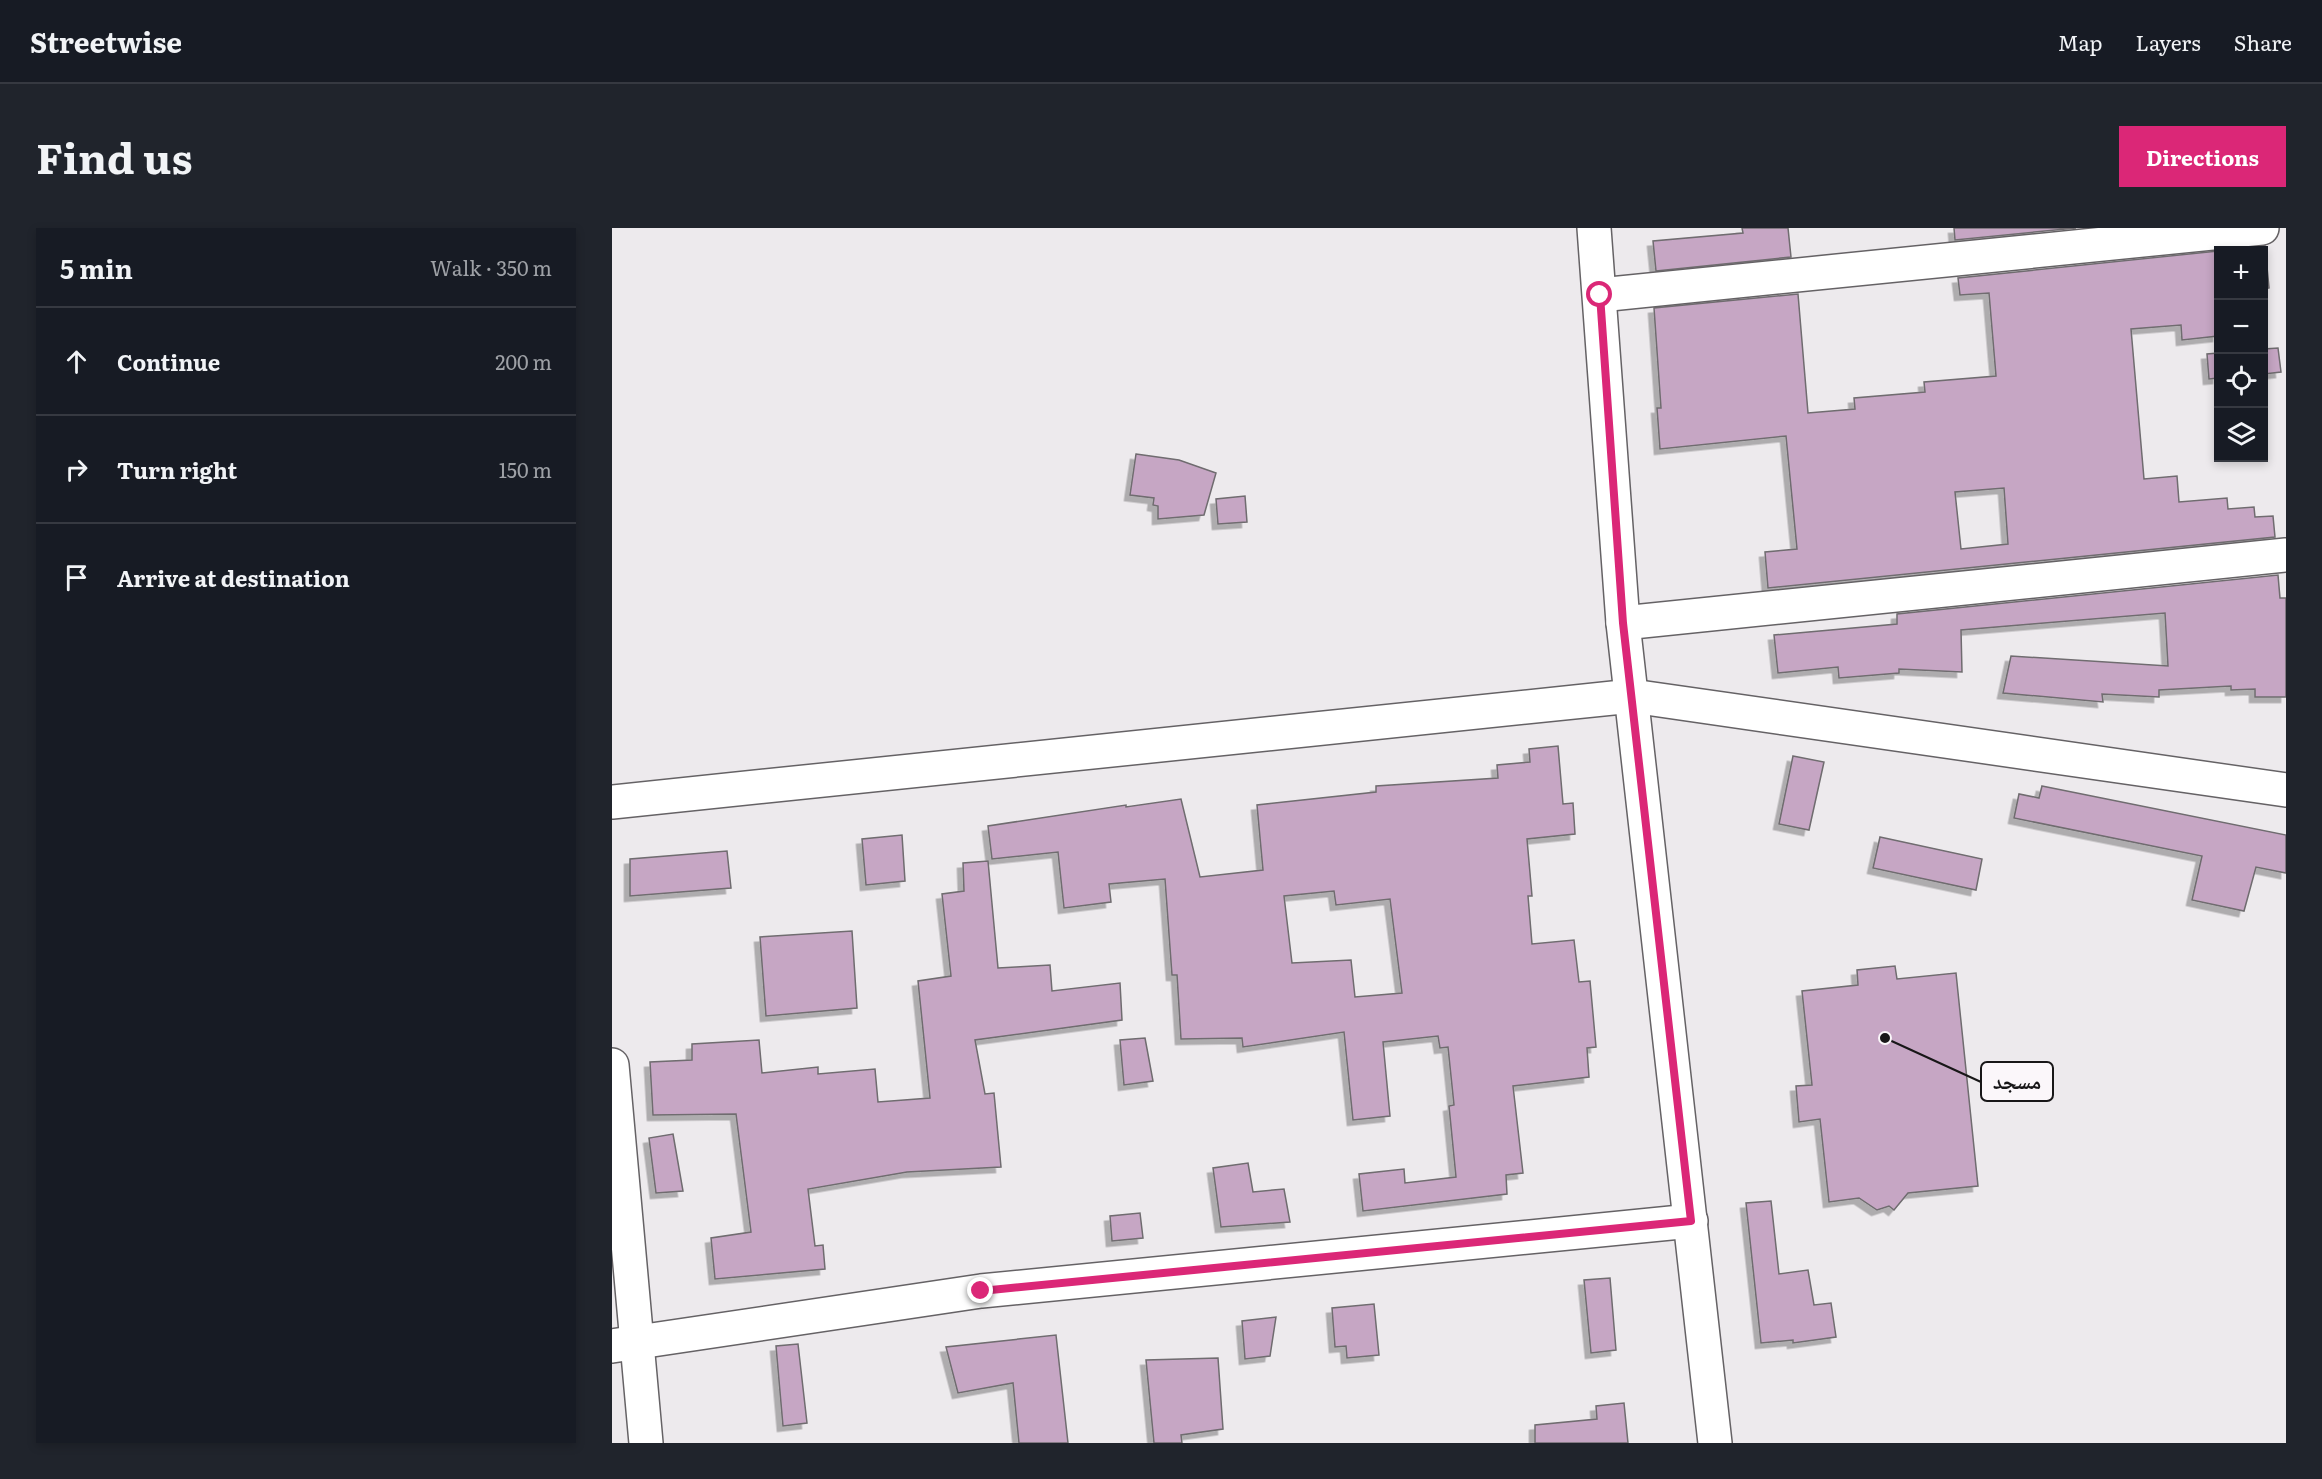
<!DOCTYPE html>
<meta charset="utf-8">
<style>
body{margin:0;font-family:Literata,"Noto Naskh Arabic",serif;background:#20242c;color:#f1f3f6}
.controls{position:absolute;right:18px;top:18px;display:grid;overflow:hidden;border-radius:0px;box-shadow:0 3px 9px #0003}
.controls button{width:54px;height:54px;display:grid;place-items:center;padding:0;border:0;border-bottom:2px solid #363941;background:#171b24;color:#f1f3f6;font:30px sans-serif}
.stop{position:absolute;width:18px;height:18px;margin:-14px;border:4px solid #db2777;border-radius:50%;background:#fff}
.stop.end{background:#db2777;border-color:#fff;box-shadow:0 2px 6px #0008}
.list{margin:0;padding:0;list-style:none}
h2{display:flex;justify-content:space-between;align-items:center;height:78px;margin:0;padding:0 24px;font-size:26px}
h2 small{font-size:20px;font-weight:400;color:#9ea1a6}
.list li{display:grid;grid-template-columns:39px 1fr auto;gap:18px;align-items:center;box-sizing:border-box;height:108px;padding:0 24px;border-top:2px solid #363941}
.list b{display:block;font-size:22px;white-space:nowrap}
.list em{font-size:20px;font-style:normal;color:#9ea1a6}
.icon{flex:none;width:33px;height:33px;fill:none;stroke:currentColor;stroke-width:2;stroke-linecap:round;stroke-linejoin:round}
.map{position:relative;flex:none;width:1674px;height:1215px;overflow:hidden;border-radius:0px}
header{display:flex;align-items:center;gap:36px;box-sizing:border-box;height:84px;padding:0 30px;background:#171b24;border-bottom:2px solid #363941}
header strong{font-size:28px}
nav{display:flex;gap:33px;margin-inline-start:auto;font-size:21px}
.intro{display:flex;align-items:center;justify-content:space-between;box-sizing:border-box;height:144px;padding:0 36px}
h1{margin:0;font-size:42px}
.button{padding:15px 27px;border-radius:0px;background:#db2777;color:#fff;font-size:21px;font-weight:700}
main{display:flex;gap:36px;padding:0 36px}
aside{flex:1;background:#171b24;border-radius:0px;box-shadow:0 3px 9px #0003}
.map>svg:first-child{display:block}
.building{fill:#c6a6c4;stroke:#6f6c6f;stroke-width:1.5;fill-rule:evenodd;filter:url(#shadow)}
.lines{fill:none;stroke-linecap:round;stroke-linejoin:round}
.minor-casing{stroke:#656265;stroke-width:36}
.minor{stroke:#fff;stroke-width:33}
.route{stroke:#db2777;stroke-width:8}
.leader{fill:none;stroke:#181718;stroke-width:2}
.callout-dot{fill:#181718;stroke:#fbf7fa;stroke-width:2}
.callout{fill:#fbf7fa;stroke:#181718;stroke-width:2}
.callout-label{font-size:21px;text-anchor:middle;font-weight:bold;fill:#181718}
</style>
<header>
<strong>Streetwise</strong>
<nav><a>Map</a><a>Layers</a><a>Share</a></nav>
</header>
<div class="intro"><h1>Find us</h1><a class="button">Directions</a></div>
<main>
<aside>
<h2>5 min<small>Walk · 350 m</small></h2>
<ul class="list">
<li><svg class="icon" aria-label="ahead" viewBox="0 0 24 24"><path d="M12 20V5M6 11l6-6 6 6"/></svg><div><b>Continue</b></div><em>200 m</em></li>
<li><svg class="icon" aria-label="right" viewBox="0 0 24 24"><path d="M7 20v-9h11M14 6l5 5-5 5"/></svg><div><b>Turn right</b></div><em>150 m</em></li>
<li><svg class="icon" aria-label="arrive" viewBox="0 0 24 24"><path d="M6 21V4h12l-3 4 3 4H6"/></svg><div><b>Arrive at destination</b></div></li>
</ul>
</aside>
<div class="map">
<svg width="1674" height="1215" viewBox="0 0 1674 1215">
<defs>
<filter id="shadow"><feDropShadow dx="-5.5" dy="5.5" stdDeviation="0" flood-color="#0004"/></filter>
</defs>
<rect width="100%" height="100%" fill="#edeaed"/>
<g class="building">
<path d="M1130 0H1176L1179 29 1044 43 1041 13 1131 5Z"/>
<path d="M1342 0H1464L1343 12Z"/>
<path d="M1653 18 1657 60 1652 61V22H1614Z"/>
<path d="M1606 23V108L1570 112 1569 97 1519 101 1532 251 1565 248 1567 274 1615 270 1616 281 1642 279 1643 289 1661 288 1663 309 1156 360 1153 324 1185 321 1174 208 1048 221 1045 180H1049L1042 80 1186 66 1196 185 1243 181 1242 170 1313 164 1312 154 1384 148 1377 65 1348 67 1346 50ZM1392 260 1396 316 1349 321 1343 264Z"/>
<path d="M1666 120 1669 144 1652 146V121Z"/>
<path d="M1606 125V150L1597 151 1595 126Z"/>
<path d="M524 226 567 232 604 245 592 287 546 291V278L541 277 542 270 518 267Z"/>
<path d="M633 268 635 294 606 296 604 271Z"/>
<path d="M1666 347 1668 370H1674V469H1643V461L1619 462V458L1547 462V469L1490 466 1491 474 1391 465 1399 428 1556 438 1553 385 1349 402 1350 444 1287 441V445L1227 450 1226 439 1166 445 1162 407 1285 396V386Z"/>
<path d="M946 518 951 576 961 575 963 606 915 611 920 668H916L920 716 962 712 967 754 978 753 984 819 975 820 977 849 901 858 911 945 894 947 895 966 751 983 747 946 792 941 793 955 844 949 837 878 842 877 836 819 828 820 826 808 771 814 778 888 741 892 732 804 631 819 630 810 569 811 565 747H560L553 651 497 656 499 674 452 680 446 624 380 631 376 598 514 577V579L569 571 588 649 651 642 645 577 764 564V558L886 550 885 537 918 534 917 521ZM722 663 724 677 778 671 790 765 743 769 739 732 680 735 672 668Z"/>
<path d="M1181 528 1212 534 1197 602 1167 596Z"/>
<path d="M1430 558 1674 607V645L1644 639 1632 683 1580 672 1590 628 1402 590 1407 566 1427 570Z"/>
<path d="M290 607 293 653 254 657 250 611Z"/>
<path d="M1268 609 1370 631 1364 662 1261 640Z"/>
<path d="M115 623 119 660 18 668V631Z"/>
<path d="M376 633 386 740 438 737 440 763 508 755 510 792 363 812 373 866 382 865 389 939 295 944 196 961 203 1018 211 1017 213 1041 103 1051 99 1010 139 1004 124 886 41 887 38 834 80 832V816L147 812 150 845 206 839V846L263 841 266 874 318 870 306 753 339 748 330 666 352 663 351 635Z"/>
<path d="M240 703 245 780 154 788 148 709Z"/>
<path d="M1283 738 1285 751 1344 745 1366 958 1296 965 1282 982 1277 978 1265 982 1247 970 1217 974 1208 891 1187 894 1184 858 1200 857 1190 763 1246 757 1245 742Z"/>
<path d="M533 810 541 853 512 857 508 812Z"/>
<path d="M61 906 71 963 44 965 37 910Z"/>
<path d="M636 935 641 964 672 961 678 994 609 999 601 940Z"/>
<path d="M1159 973 1167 1046 1196 1042 1202 1077 1219 1075 1224 1109 1181 1115V1112L1149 1115 1134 975Z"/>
<path d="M528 985 531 1010 500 1013 498 988Z"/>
<path d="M998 1050 1004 1122 979 1125 972 1052Z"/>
<path d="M762 1076 767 1127 735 1130 734 1118 723 1119 720 1080Z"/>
<path d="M664 1089 658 1128 633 1131 630 1093Z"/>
<path d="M444 1107 456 1215H407L401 1155 346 1165 334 1119Z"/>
<path d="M186 1116 195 1195 171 1198 164 1118Z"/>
<path d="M606 1130 611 1201 569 1207 570 1215H542L534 1132Z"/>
<path d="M1012 1175 1016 1215H923V1197L985 1191 984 1178Z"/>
</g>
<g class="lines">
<defs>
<g id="minor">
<path d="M982 0 1011 395 1103 1215"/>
<path d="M988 67 1650 0"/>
<path d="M1011 395 1674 327"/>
<path d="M0 574 1020 468 1674 562"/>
<path d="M0 837 34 1215"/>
<path d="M0 1118 369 1063 1079 993"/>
</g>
</defs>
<use href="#minor" class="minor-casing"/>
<use href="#minor" class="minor"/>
</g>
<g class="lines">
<path class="route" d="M369 1063 1079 993 1011 395 988 67"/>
</g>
<path class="leader" d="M1273 810L1369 854"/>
<circle class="callout-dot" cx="1273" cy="810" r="6"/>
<rect class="callout" x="1369" y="834" width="72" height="39" rx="6"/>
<g class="callout-label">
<text x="1405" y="861">مسجد</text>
</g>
</svg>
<div class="controls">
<button>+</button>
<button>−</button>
<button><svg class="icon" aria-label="locate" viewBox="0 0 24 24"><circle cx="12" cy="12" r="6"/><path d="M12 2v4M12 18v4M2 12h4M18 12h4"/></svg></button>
<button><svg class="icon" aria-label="layers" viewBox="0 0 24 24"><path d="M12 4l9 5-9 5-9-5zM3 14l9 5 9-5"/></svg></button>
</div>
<div class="stop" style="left:988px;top:67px"></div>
<div class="stop end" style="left:369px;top:1063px"></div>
</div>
</main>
